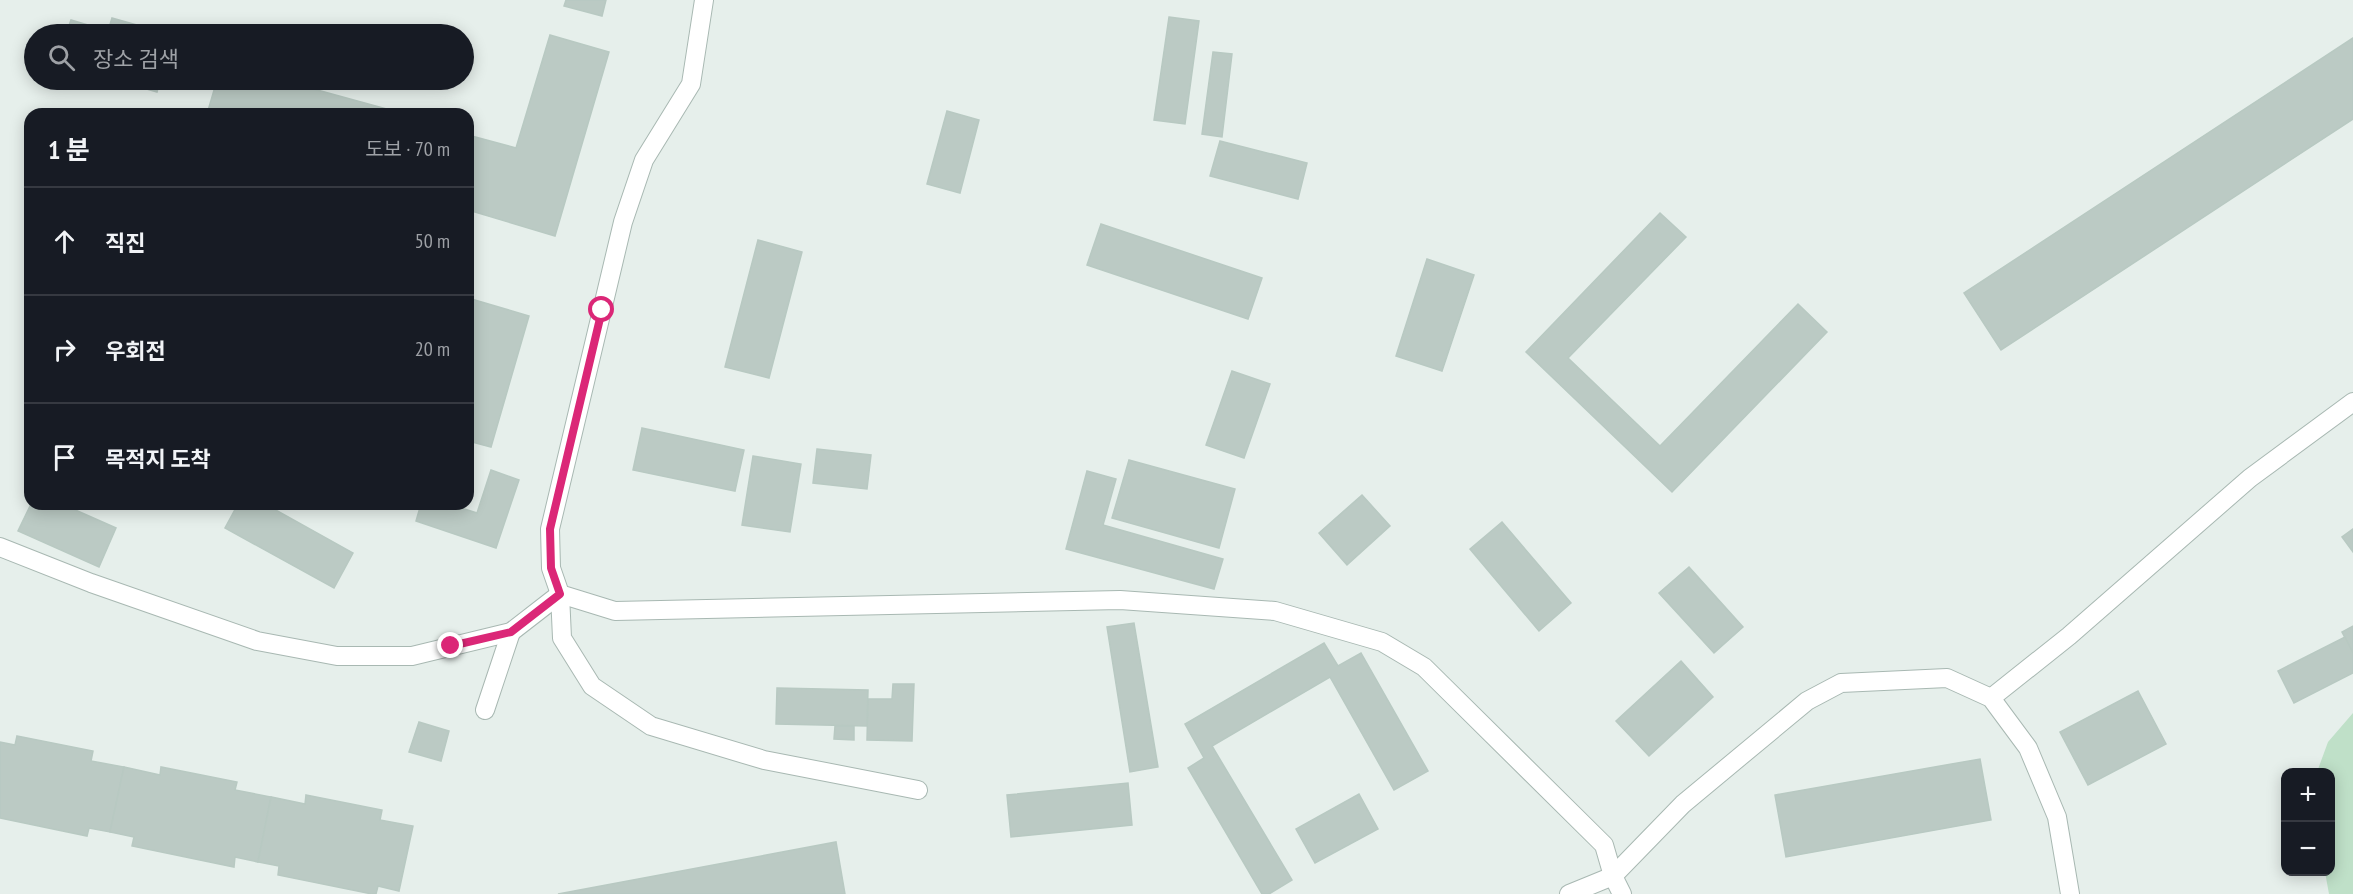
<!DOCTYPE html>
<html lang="ko">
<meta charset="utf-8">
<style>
body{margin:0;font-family:"PT Sans Narrow","Noto Sans KR",sans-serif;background:#20242c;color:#f1f3f6}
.controls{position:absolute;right:18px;bottom:18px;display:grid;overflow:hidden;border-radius:12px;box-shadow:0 3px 15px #0003}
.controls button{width:54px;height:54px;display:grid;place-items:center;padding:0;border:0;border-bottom:2px solid #363941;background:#171b24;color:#f1f3f6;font:30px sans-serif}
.stop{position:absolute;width:18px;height:18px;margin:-14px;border:4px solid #db2777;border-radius:50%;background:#fff}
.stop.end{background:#db2777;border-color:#fff;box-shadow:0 2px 6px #0008}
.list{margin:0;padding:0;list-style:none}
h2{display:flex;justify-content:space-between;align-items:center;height:78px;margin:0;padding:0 24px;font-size:26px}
h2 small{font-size:20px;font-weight:400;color:#9ea1a6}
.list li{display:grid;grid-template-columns:39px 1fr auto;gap:18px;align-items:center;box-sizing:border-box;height:108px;padding:0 24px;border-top:2px solid #363941}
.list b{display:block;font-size:22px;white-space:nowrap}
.list em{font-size:20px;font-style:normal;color:#9ea1a6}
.icon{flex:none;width:33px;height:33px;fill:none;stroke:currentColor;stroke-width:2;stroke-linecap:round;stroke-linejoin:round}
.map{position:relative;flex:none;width:2353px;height:894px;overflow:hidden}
.search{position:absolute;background:#171b24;box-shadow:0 3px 15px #0003;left:24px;top:24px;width:450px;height:66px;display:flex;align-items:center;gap:15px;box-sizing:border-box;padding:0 21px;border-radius:33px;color:#9ea1a6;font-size:22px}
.panel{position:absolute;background:#171b24;box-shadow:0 3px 15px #0003;left:24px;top:108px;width:450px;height:402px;border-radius:18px}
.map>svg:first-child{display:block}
.green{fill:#bfe0c8}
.building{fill:#bbcac4;stroke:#b8c9c2;stroke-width:1.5}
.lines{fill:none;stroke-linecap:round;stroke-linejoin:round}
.minor-casing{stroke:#a8b8b2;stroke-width:20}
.minor{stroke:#fff;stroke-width:18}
.route{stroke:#db2777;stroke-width:8}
</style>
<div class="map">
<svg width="2353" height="894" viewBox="0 0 2353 894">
<rect width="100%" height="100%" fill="#e6efeb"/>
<path class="green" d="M2353 713V894H2329L2325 872H2330V772H2317L2328 742Z"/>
<g class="building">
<path d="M566 0H606L602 16 564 6Z"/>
<path d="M1169 17 1199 21 1185 124 1154 120Z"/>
<path d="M112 18 137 25 134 34H66L71 20 108 31Z"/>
<path d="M550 35 609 52 555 236 468 210V135L516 148Z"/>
<path d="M2353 38V119L2001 350 1964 293Z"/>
<path d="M1213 52 1232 54 1222 137 1202 134Z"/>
<path d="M116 80H160L157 92Z"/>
<path d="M217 80H281L394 111 393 114H207Z"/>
<path d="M947 111 979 120 960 193 927 184Z"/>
<path d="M1220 141 1307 163 1298 199 1210 176Z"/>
<path d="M1660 213 1686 237 1568 358 1660 446 1798 304 1827 332 1672 492 1526 352Z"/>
<path d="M1101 224 1262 278 1248 319 1087 265Z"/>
<path d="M758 240 802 252 769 378 725 367Z"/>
<path d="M1427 259 1474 275 1442 371 1396 356Z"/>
<path d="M468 298 529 316 491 447 468 441Z"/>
<path d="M1232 371 1270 384 1244 458 1206 445Z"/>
<path d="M642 428 744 450 735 491 633 470Z"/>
<path d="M817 449 871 455 867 489 813 483Z"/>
<path d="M753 456 801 464 790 532 742 525Z"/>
<path d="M1129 460 1235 489 1219 548 1112 518Z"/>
<path d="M491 470 519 480 496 548 416 521 421 504H449L477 513Z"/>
<path d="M1087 471 1116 479 1103 525 1223 559 1214 589 1066 549Z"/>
<path d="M1362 495 1390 526 1347 565 1319 533Z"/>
<path d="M31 504H62L116 528 99 567 18 531Z"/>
<path d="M238 504H265L353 553 334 588 225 528Z"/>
<path d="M1502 522 1571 603 1539 631 1470 549Z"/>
<path d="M2353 529V552L2342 537Z"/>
<path d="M1689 567 1743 627 1714 653 1659 593Z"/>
<path d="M1134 623 1158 767 1130 772 1107 627Z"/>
<path d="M2353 626V653L2342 632Z"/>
<path d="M2345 637 2353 653V673L2294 703 2278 671Z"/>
<path d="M1324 643 1338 666 1361 653 1428 771 1394 790 1330 677 1212 746 1292 880 1269 894H1262L1188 768 1204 758 1185 724Z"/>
<path d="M1681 661 1713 697 1649 756 1616 721Z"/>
<path d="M893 684H914L912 741 867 740 868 699H892Z"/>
<path d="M777 688 868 690 867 726 776 724Z"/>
<path d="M2138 691 2166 744 2088 785 2060 732Z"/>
<path d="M419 722 449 731 441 761 409 752Z"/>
<path d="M835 726H854V740L834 739Z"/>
<path d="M17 736 93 751 91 761 124 767 110 832 89 828 87 836 0 818V742L15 745Z"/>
<path d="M1980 759 1991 820 1786 857 1775 795Z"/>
<path d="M124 767 160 775 161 767 237 782 235 790 271 797 258 862 235 857 234 867 132 846 134 837 110 832Z"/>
<path d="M1128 783 1132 825 1011 837 1007 795Z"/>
<path d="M1359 794 1378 829 1315 863 1296 829Z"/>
<path d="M306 795 382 810 380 820 413 826 399 891 378 886 376 894H372L278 875 279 866 258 862 271 797 305 804Z"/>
<path d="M836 842 845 894H558Z"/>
</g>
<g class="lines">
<defs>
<g id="minor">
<path d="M704 0 691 84 644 160 623 222 550 529 551 568 560 594 615 611 1120 600 1275 611 1382 642 1424 667 1604 845 1613 876 1622 894"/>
<path d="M0 547 91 583 257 641 337 656H412L511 632 560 594"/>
<path d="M560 594 562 638 592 686 651 726 764 760 918 790"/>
<path d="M1991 698 2069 636 2250 478 2353 402"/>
<path d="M485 710 511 632"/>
<path d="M1569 894 1613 876 1683 804 1807 701 1841 683 1947 678 1991 698 2028 748 2057 817 2070 894"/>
</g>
</defs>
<use href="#minor" class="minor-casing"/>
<use href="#minor" class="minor"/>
</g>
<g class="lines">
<path class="route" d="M451 646 511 632 560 594 551 568 550 529 602 310"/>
</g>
</svg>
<div class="controls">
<button>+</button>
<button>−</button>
</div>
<div class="stop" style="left:602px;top:310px"></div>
<div class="stop end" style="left:451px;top:646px"></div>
<div class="search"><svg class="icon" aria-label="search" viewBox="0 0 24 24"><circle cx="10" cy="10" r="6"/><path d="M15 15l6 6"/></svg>장소 검색</div>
<section class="panel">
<h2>1 분<small>도보 · 70 m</small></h2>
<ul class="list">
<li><svg class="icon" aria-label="ahead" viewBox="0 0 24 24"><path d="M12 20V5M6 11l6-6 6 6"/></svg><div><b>직진</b></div><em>50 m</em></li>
<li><svg class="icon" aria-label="right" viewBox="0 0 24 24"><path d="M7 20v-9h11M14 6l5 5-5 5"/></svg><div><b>우회전</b></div><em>20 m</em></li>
<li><svg class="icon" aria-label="arrive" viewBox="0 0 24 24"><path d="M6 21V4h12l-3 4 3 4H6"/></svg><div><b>목적지 도착</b></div></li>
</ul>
</section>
</div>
